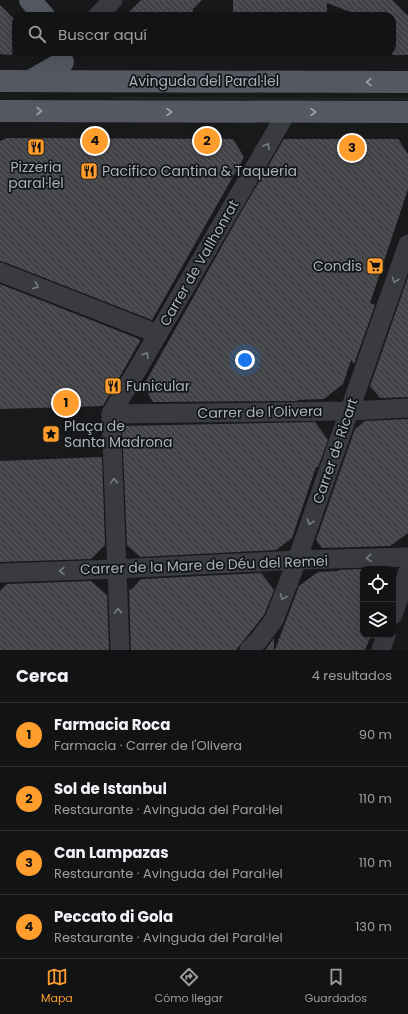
<!DOCTYPE html>
<html lang="es">
<meta charset="utf-8">
<style>
body{margin:0;font-family:Poppins,sans-serif;background:#1b1c1d;color:#f1f3f6}
.controls{position:absolute;right:12px;bottom:12px;display:grid;overflow:hidden;border-radius:8px;box-shadow:0 4px 16px #0002}
.controls button{width:36px;height:36px;display:grid;place-items:center;padding:0;border:0;border-bottom:1px solid #313234;background:#121314;color:#f1f3f6;font:20px sans-serif}
.you{position:absolute;left:245px;top:360px;width:14px;height:14px;margin:-10px;border:3px solid #fff;border-radius:50%;background:#1a73e8;box-shadow:0 0 0 6px #1a73e833}
.badge{display:grid;place-items:center;width:26px;height:26px;border-radius:50%;background:#ff9e2d;color:#111;font-size:13px;font-weight:700}
.pin{position:absolute;translate:-50% -50%;border:2px solid #fff;box-shadow:0 1px 4px #0006}
.list{margin:0;padding:0;list-style:none}
h2{display:flex;justify-content:space-between;align-items:center;height:52px;margin:0;padding:0 16px;font-size:17px}
h2 small{font-size:13px;font-weight:400;color:#9c9ea0}
.list li{display:grid;grid-template-columns:26px 1fr auto;gap:12px;align-items:center;box-sizing:border-box;height:64px;padding:0 16px;border-top:1px solid #313234}
.list b{display:block;font-size:15px;white-space:nowrap}
.list p{margin:0;font-size:13px;white-space:nowrap;color:#9c9ea0}
.list em{font-size:13px;font-style:normal;color:#9c9ea0}
.icon{flex:none;width:22px;height:22px;fill:none;stroke:currentColor;stroke-width:2;stroke-linecap:round;stroke-linejoin:round}
.map{position:relative;flex:none;width:408px;height:650px;overflow:hidden}
.search{position:absolute;background:#121314;box-shadow:0 4px 16px #0002;left:12px;right:12px;top:12px;height:44px;display:flex;align-items:center;gap:10px;box-sizing:border-box;padding:0 14px;border-radius:12px;color:#9c9ea0;font-size:15px}
.sheet{height:308px;background:#121314}
nav{display:flex;justify-content:space-around;align-items:center;box-sizing:border-box;height:56px;border-top:1px solid #313234;background:#121314;font-size:11px;color:#9c9ea0}
nav a{display:grid;justify-items:center;gap:2px}
nav .on{color:#ff9e2d}
.map>svg:first-child{display:block}
.grass{fill:url(#grass-tufts)}
.building{fill:url(#building-back-hatch)}
.lines{fill:none;stroke-linecap:round;stroke-linejoin:round}
.minor{stroke:#393b40;stroke-width:19}
.major{stroke:#555860;stroke-width:22}
.oneway{stroke:#999faa}
.oneway2{stroke:#777c84}
.labels{text-anchor:middle;dominant-baseline:central;stroke-width:3.5;stroke-linejoin:round;paint-order:stroke}
.street-label{font-size:14px;fill:#aab1bc;stroke:#131416}
.poi-label{font-size:14px;fill:#aab1bc;stroke:#131416;text-anchor:start}
</style>
<div class="map">
<svg width="408" height="650" viewBox="0 0 408 650">
<defs>
<pattern id="grass-tufts" width="24" height="20" patternUnits="userSpaceOnUse"><rect width="24" height="20" fill="#1e271e"/><path d="M3 7l-1-3M5 7V3M7 7l1-3M15 17l-1-3M17 17v-4M19 17l1-3" fill="none" stroke="#3c443d"/></pattern>
<pattern id="building-back-hatch" width="6" height="6" patternUnits="userSpaceOnUse"><rect width="6" height="6" fill="#424448"/><path d="M-1 5l2 2M0 0l6 6M5-1l2 2" fill="none" stroke="#5b5d60"/></pattern>
</defs>
<rect width="100%" height="100%" fill="#18191b"/>
<path class="grass" d="M112 97 408 98V100L112 99Z"/>
<g class="building">
<path d="M141 0H202L193 9V16H125Z"/>
<path d="M233 0H392L408 16V55H392V16H361L327 3V16H233Z"/>
<path d="M0 5 14 19 12 55 0 54Z"/>
<path d="M7 138 233 139 244 157 152 320 4 262 0 261V141Z"/>
<path d="M284 139H398L408 154V189L370 303 375 305 354 364 351 360 343 384 324 399 297 400 298 401 153 402 145 388V383L240 214Z"/>
<path d="M408 277V397L380 398 370 386Z"/>
<path d="M0 284 139 339 140 341 103 406 0 409Z"/>
<path d="M408 419V533L390 546 322 548 316 540 355 429 365 421Z"/>
<path d="M315 422 328 440 318 467H316L292 538 276 550 140 557 127 545 122 426Z"/>
<path d="M102 457 105 545 91 559 0 562V461Z"/>
<path d="M363 569V635H371L365 650H275L299 586 318 572 339 571 338 570Z"/>
<path d="M260 573 262 574 274 590 264 615 236 650H131L129 589 131 590 140 580 143 579Z"/>
<path d="M91 581 107 595 109 650H0V591L7 584Z"/>
<path d="M274 638V650H265L267 648Z"/>
</g>
<g class="lines">
<g class="minor">
<path d="M97 16 113 0"/>
<path d="M0 272 158 334"/>
<path d="M111 414 126 389 287 112"/>
<path d="M111 414 349 411 408 408"/>
<path d="M111 414 120 650"/>
<path d="M0 573 117 569 297 560 408 557"/>
<path d="M393 615 408 571"/>
<path d="M249 650 258 641 274 620 297 560 408 244"/>
<path d="M381 650 386 635"/>
</g>
<g class="major">
<path d="M30 0 44 16"/>
<path d="M0 81 408 82"/>
<path d="M30 81 63 62"/>
<path d="M0 111 408 112"/>
</g>
</g>
<defs><path id="oneway-chevron" d="M-2-3.5L2.5 0L-2 3.5" fill="none" stroke-width="1.6" stroke-linecap="round" stroke-linejoin="round"/></defs>
<g class="oneway">
<use href="#oneway-chevron" transform="translate(369 82) rotate(-180)"/>
<use href="#oneway-chevron" transform="translate(39 111)"/>
<use href="#oneway-chevron" transform="translate(169 112)"/>
<use href="#oneway-chevron" transform="translate(313 112)"/>
</g>
<g class="oneway2">
<use href="#oneway-chevron" transform="translate(267 146) rotate(-60)"/>
<use href="#oneway-chevron" transform="translate(395 280) rotate(109)"/>
<use href="#oneway-chevron" transform="translate(36 286) rotate(21)"/>
<use href="#oneway-chevron" transform="translate(146 355) rotate(-60)"/>
<use href="#oneway-chevron" transform="translate(114 481) rotate(-92)"/>
<use href="#oneway-chevron" transform="translate(310 522) rotate(109)"/>
<use href="#oneway-chevron" transform="translate(369 558) rotate(178)"/>
<use href="#oneway-chevron" transform="translate(62 571) rotate(178)"/>
<use href="#oneway-chevron" transform="translate(283 597) rotate(112)"/>
<use href="#oneway-chevron" transform="translate(118 611) rotate(-92)"/>
</g>
<defs>
<symbol id="restaurant-square" viewBox="-11 -11 22 22"><rect x="-9" y="-9" width="18" height="18" rx="4" fill="#ff9e2d" stroke="#131416"/><path d="M-5-6h1v4h1v-4h1v4h1v-4h1v5L-1.5 .5V6h-2V.5L-5-1ZM5-6V6H3V1.5H1.5Q1.5-4 5-6Z" fill="#111"/></symbol>
<symbol id="supermarket-square" viewBox="-11 -11 22 22"><rect x="-9" y="-9" width="18" height="18" rx="4" fill="#ff9e2d" stroke="#131416"/><path d="M-6-5.5h2.5l.6 2H6L4.5 2H-2.5L-4.4-4H-6ZM-1.5 3.2a1.3 1.3 0 1 0 .1 0ZM3 3.2a1.3 1.3 0 1 0 .1 0Z" fill="#111"/></symbol>
<symbol id="sight-square" viewBox="-11 -11 22 22"><rect x="-9" y="-9" width="18" height="18" rx="4" fill="#ff9e2d" stroke="#131416"/><path d="M0-6L1.8-2.2L6-1.7L2.9 1.2L3.7 5.4L0 3.3L-3.7 5.4L-2.9 1.2L-6-1.7L-1.8-2.2Z" fill="#111"/></symbol>
</defs>
<g fill-rule="evenodd">
<use href="#restaurant-square" x="26" y="137" width="20" height="20"/>
<use href="#restaurant-square" x="79" y="161" width="20" height="20"/>
<use href="#supermarket-square" x="365" y="256" width="20" height="20"/>
<use href="#restaurant-square" x="103" y="376" width="20" height="20"/>
<use href="#sight-square" x="41" y="424" width="20" height="20"/>
</g>
<g class="labels">
<g class="street-label">
<text x="204" y="81">Avinguda del Paral·lel</text>
<text transform="translate(199 263) rotate(-60)">Carrer de Vallhonrat</text>
<text transform="translate(260 412) rotate(-1)">Carrer de l'Olivera</text>
<text transform="translate(335 451) rotate(-71)">Carrer de Ricart</text>
<text transform="translate(204 565) rotate(-2)">Carrer de la Mare de Déu del Remei</text>
</g>
<g class="poi-label">
<text x="36" y="167" text-anchor="middle">Pizzeria<tspan x="36" dy="16">paral·lel</tspan></text>
<text x="102" y="171">Pacifico Cantina &amp; Taqueria</text>
<text x="362" y="266" text-anchor="end">Condis</text>
<text x="126" y="386">Funicular</text>
<text x="64" y="426">Plaça de<tspan x="64" dy="16">Santa Madrona</tspan></text>
</g>
</g>
</svg>
<div class="controls">
<button><svg class="icon" aria-label="locate" viewBox="0 0 24 24"><circle cx="12" cy="12" r="6"/><path d="M12 2v4M12 18v4M2 12h4M18 12h4"/></svg></button>
<button><svg class="icon" aria-label="layers" viewBox="0 0 24 24"><path d="M12 4l9 5-9 5-9-5zM3 14l9 5 9-5"/></svg></button>
</div>
<div class="you"></div>
<div class="pin badge" style="left:66px;top:403px">1</div>
<div class="pin badge" style="left:207px;top:141px">2</div>
<div class="pin badge" style="left:352px;top:148px">3</div>
<div class="pin badge" style="left:95px;top:141px">4</div>
<div class="search"><svg class="icon" aria-label="search" viewBox="0 0 24 24"><circle cx="10" cy="10" r="6"/><path d="M15 15l6 6"/></svg>Buscar aquí</div>
</div>
<section class="sheet">
<h2>Cerca<small>4 resultados</small></h2>
<ul class="list">
<li><span class="badge">1</span><div><b>Farmacia Roca</b><p>Farmacia · Carrer de l'Olivera</p></div><em>90 m</em></li>
<li><span class="badge">2</span><div><b>Sol de Istanbul</b><p>Restaurante · Avinguda del Paral·lel</p></div><em>110 m</em></li>
<li><span class="badge">3</span><div><b>Can Lampazas</b><p>Restaurante · Avinguda del Paral·lel</p></div><em>110 m</em></li>
<li><span class="badge">4</span><div><b>Peccato di Gola</b><p>Restaurante · Avinguda del Paral·lel</p></div><em>130 m</em></li>
</ul>
</section>
<nav>
<a class="on"><svg class="icon" aria-label="map" viewBox="0 0 24 24"><path d="M3 6l6-2 6 2 6-2v14l-6 2-6-2-6 2zM9 4v14M15 6v14"/></svg>Mapa</a>
<a><svg class="icon" aria-label="directions" viewBox="0 0 24 24"><path d="M12 3l9 9-9 9-9-9zM9 14v-3h6M13 9l2 2-2 2"/></svg>Cómo llegar</a>
<a><svg class="icon" aria-label="saved" viewBox="0 0 24 24"><path d="M7 4h10v16l-5-4-5 4z"/></svg>Guardados</a>
</nav>
